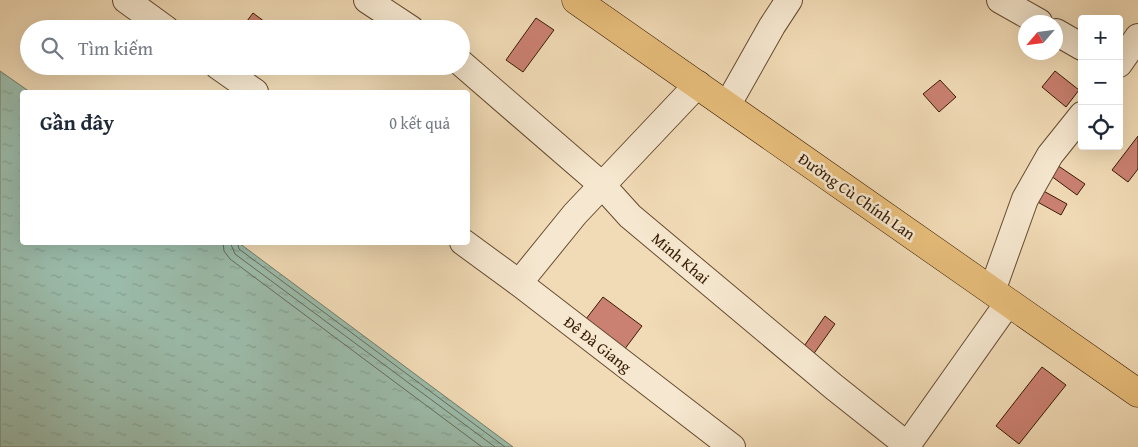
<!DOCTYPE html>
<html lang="vi">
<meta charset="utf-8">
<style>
body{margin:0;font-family:"Gentium Book Plus",serif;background:#f2f2f3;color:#1f2937}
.controls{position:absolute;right:15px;top:15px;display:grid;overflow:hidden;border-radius:5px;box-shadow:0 5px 20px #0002}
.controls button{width:45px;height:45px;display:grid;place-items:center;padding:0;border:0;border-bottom:1px solid #e0e1e3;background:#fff;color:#1f2937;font:25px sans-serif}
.compass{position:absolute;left:1018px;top:15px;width:45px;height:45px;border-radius:50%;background:#fff;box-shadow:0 5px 20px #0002;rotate:242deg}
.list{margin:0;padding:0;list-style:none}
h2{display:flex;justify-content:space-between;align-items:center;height:65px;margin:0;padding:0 20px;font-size:21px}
h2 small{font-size:16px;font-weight:400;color:#747a83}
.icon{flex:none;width:28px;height:28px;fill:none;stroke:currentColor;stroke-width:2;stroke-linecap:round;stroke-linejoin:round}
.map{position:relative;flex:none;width:1138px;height:447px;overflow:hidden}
.search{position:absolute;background:#fff;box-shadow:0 5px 20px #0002;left:20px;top:20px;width:450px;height:55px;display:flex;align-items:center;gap:12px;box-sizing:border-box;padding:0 18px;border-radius:28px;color:#747a83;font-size:19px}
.panel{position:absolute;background:#fff;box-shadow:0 5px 20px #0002;left:20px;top:90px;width:450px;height:155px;border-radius:5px}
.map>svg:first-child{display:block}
.water{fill:url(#water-ripples);stroke:#737b67}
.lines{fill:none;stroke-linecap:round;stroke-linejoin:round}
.shore{stroke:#696b56;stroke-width:1}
.building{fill:#cb8172;stroke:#371b03}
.minor-casing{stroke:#664b30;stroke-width:28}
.major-casing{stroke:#371b03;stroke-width:29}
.minor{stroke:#f6e8d0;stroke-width:26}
.major{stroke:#e8be7b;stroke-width:28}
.labels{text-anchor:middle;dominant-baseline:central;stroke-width:5;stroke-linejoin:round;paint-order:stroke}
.street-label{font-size:16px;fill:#371b03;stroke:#f6e8d0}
</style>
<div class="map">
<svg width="1138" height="447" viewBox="0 0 1138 447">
<defs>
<pattern id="water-ripples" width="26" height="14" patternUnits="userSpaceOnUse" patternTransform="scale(1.25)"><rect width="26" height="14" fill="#9bbbaa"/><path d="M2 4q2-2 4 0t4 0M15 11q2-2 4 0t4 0" fill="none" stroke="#86a091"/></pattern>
</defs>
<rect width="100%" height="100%" fill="#f1dbb6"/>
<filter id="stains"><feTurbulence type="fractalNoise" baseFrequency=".004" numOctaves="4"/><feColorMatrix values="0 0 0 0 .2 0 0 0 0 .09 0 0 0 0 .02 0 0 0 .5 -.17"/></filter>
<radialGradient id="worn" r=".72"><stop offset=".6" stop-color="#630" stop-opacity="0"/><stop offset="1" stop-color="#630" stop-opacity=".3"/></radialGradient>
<path class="water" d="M0 71 30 92H22V242L239 243 513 447H0Z"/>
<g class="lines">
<g class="shore">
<path d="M223 242 224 251 230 259 482 447"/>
<path d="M230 242 235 254 495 447"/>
<path d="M237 242 239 249 505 447"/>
</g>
</g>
<g class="building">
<path d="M253 13 273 28V29H241Z"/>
<path d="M536 18 554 30 523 72 506 60Z"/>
<path d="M1055 71 1079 90 1066 107 1042 87Z"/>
<path d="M940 80 956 97 939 112 923 94Z"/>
<path d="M1138 136V169L1128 182 1112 170Z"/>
<path d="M1054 163 1085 184 1077 195 1047 173Z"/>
<path d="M1040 189 1067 204 1061 215 1034 200Z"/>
<path d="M603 297 642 326 618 358 579 328Z"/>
<path d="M825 316 835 324 810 359 800 352Z"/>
<path d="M1042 367 1066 385 1019 444 996 426Z"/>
</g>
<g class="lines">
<defs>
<g id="minor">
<path d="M126 0 166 29"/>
<path d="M367 0 411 29"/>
<path d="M1000 0 1039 22"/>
<path d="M1056 32 1082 47"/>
<path d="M461 63 602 185 630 216 834 387 907 445"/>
<path d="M1119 64 1138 37"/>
<path d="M218 66 255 92"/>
<path d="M728 104 772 26 789 0"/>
<path d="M463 242 519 283 732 447"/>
<path d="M519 283 575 214 698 84"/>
<path d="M992 291 1025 199 1050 155 1082 115"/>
<path d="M906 447 1008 303"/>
</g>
<path id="major" d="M576 0 1138 393"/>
</defs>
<use href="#minor" class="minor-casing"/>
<use href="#major" class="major-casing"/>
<use href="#minor" class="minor"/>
<use href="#major" class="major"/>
</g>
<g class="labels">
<g class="street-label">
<text transform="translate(857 196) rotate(35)">Đường Cù Chính Lan</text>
<text transform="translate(681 258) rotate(40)">Minh Khai</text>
<text transform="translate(598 344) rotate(38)">Đê Đà Giang</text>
</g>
</g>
<rect width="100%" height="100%" filter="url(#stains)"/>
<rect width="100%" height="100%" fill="url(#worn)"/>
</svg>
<div class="controls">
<button>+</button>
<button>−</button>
<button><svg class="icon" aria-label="locate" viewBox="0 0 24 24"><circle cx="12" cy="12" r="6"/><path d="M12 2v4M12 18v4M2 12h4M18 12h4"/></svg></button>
</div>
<svg class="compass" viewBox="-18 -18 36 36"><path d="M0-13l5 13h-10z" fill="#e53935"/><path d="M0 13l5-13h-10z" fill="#747a83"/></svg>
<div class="search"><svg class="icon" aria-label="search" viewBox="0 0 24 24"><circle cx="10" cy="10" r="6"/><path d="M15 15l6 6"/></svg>Tìm kiếm</div>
<section class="panel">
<h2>Gần đây<small>0 kết quả</small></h2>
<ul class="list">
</ul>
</section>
</div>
